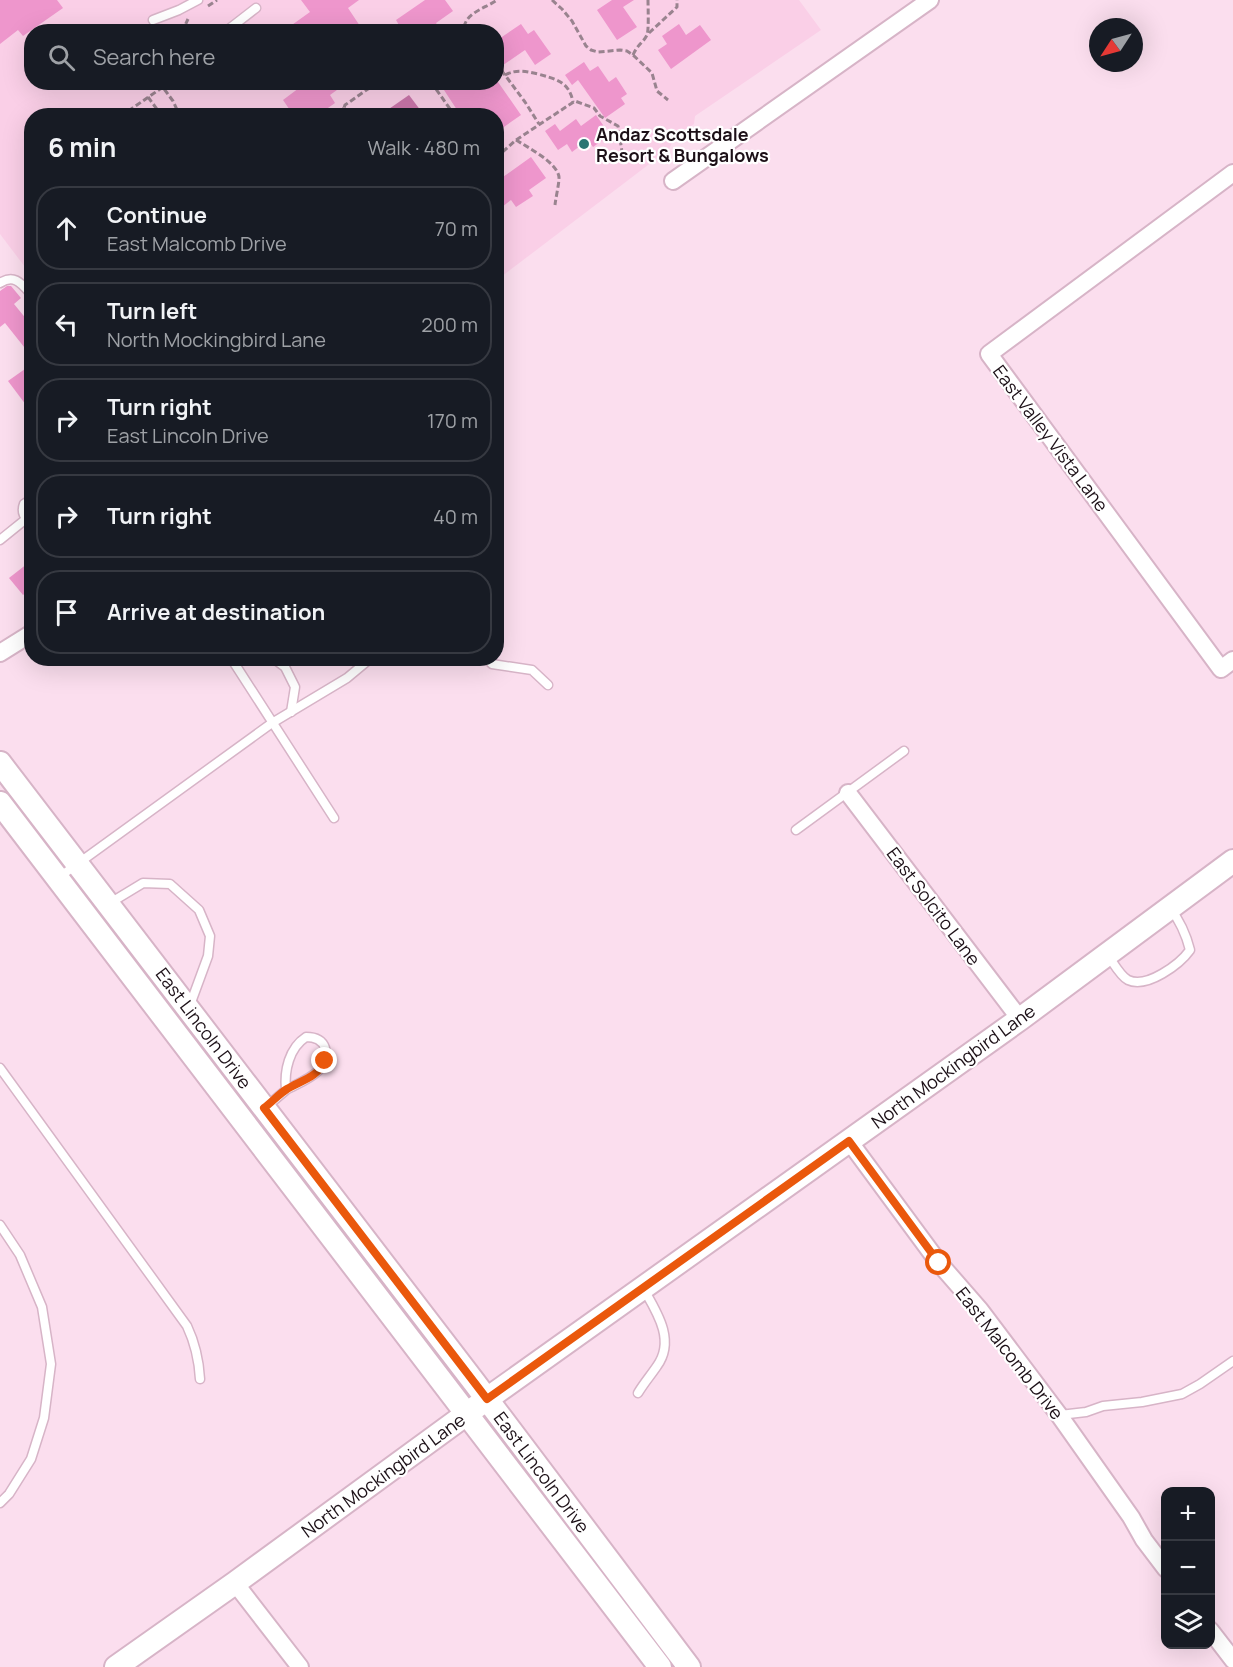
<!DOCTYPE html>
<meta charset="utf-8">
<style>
body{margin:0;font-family:Manrope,sans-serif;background:#242831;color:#f1f3f6}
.controls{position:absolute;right:18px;bottom:18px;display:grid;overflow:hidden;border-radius:12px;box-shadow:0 6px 24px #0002}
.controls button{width:54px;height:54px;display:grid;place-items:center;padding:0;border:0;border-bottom:2px solid #363941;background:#171b24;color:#f1f3f6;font:30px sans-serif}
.compass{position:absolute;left:1089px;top:18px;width:54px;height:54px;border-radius:50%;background:#171b24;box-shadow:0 6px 24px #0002;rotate:234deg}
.stop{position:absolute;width:18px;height:18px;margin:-14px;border:4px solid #ea580c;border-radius:50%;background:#fff}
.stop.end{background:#ea580c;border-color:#fff;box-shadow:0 2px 6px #0008}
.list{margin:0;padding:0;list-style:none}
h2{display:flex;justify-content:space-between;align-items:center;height:78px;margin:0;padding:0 24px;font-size:26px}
h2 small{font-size:20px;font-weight:400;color:#9ea1a6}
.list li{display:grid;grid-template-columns:39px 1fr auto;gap:18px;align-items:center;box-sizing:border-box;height:84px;margin:0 12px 12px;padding:0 12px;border:2px solid #363941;border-radius:24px}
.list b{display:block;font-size:22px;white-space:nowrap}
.list p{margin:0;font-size:20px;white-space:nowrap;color:#9ea1a6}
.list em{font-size:20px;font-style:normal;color:#9ea1a6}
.icon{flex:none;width:33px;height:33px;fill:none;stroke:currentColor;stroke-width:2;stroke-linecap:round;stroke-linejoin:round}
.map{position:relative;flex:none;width:1233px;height:1667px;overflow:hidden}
.search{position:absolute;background:#171b24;box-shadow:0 6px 24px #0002;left:24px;top:24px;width:480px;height:66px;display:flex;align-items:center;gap:15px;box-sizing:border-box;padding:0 21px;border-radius:24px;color:#9ea1a6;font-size:22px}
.panel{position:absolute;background:#171b24;box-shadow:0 6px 24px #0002;left:24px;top:108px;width:480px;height:558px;border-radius:24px}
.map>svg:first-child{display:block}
.built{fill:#facfe7;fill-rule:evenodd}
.water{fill:#cb77ab}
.building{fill:#ee96cc}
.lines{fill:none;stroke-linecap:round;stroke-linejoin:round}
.lane-casing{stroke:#d7b4c7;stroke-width:11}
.street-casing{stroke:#d7b4c7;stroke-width:20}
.secondary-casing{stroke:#d7b4c7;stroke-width:26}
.path{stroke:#99838f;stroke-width:3;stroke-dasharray:6 3;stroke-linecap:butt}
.lane{stroke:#fff;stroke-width:8}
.street{stroke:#fff;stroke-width:16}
.secondary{stroke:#fff;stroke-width:22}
.route{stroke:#ea580c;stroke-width:8}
.poi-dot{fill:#2b7573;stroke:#fff;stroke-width:2}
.labels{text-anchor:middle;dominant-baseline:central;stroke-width:4.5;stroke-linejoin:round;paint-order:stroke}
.poi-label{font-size:18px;font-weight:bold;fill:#1c1017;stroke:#fff;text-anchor:start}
.street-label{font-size:18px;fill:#1c1017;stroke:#fff}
</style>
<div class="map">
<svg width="1233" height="1667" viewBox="0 0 1233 1667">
<rect width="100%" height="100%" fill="#fbdeee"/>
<path class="built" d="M0 0H799L821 30 695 116 694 124 674 139 669 149 497 280 496 116H32L31 275 0 234ZM32 32H496V82H32Z"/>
<path class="water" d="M409 95 424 115H390L386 111Z"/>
<g class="building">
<path d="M0 0H57L63 8 23 36 18 30 0 44Z"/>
<path d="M301 0H359L348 8 364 32H282L310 12Z"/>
<path d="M425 0H445L453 11 436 23 442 32H403L396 20Z"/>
<path d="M612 0H634L623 7 637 27 617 40 597 10Z"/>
<path d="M521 24 528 34 534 30 551 54 535 65 525 50 496 70V41Z"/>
<path d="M679 24 686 35 700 25 711 40 671 69 658 50 667 44 662 36Z"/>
<path d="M584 62 590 71 598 66 609 82 616 77 627 94 621 98 625 104 605 118 578 80 572 85 565 75Z"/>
<path d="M307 82H348L330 95 335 103 318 115 313 109 304 116H294L283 100Z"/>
<path d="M456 82H498L521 115 501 129 496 123V116H481L477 109 466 116H461L444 90Z"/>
<path d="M596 115 610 135 593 147 588 140 572 152 567 144 558 150 545 131 555 124 560 131 576 119 581 126Z"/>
<path d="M531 157 546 178 529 190 533 196 516 207 511 200 502 207 500 204 496 203V182Z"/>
<path d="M7 286H11L21 298 14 304 32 326V357L5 323 0 327V291Z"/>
<path d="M32 364V413L8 381Z"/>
<path d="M32 560V588L23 595 9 578Z"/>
</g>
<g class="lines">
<defs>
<g id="lane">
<path d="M153 20 179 10 198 0"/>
<path d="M225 32 256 8"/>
<path d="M0 283C14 274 21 283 30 293"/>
<path d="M32 499 24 504C21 512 24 519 32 522"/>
<path d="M0 540 26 519"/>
<path d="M231 658 334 818"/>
<path d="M273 658 285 667 295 687 291 712"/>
<path d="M486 658 492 664 532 670 548 685"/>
<path d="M796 830 904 751"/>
<path d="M58 878 272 723 347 678 371 658"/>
<path d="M110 903 143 883 170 884 199 910 210 936 208 956 190 1005"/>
<path d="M1107 954C1113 962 1120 976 1128 980 1147 989 1180 964 1190 950 1186 934 1180 921 1170 908"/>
<path d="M0 1068 187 1326C195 1343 199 1361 200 1379"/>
<path d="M265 1108 286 1090C284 1071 289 1048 306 1037 314 1037 322 1039 325 1048 331 1072 302 1081 286 1090"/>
<path d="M0 1225 20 1255 42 1307 51 1364 44 1418 31 1459 9 1494 0 1503"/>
<path d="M638 1393C644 1383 651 1375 657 1366 676 1340 656 1311 643 1288"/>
<path d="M1060 1415 1086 1412 1103 1406 1142 1402 1182 1394 1200 1384 1233 1361"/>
</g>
<g id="street">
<path d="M1233 173 989 354 1221 669 1233 660"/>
<path d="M673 181 930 0"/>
<path d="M0 653 32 633"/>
<path d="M848 793 1020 1019"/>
<path d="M849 1141 939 1263 980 1310 1059 1415 1131 1517 1144 1540 1166 1569"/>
<path d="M235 1583 300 1667"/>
<path d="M1210 1630 1233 1660"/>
</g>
<g id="secondary">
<path d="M0 763 474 1382 689 1667"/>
<path d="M0 803 660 1667"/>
<path d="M116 1667 235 1583 487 1399 1020 1019 1233 861"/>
</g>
</defs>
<use href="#lane" class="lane-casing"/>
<use href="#street" class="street-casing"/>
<use href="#secondary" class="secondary-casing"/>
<g class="path">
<path d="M552 0 562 9 572 21 586 46 591 50 598 52 620 50 627 51 633 55 652 73 657 91 668 100"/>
<path d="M208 6 217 0"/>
<path d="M464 27C467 12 486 8 497 0"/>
<path d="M182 32 188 19"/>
<path d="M457 32 464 27 469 28 473 32"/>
<path d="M649 33 677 7V0"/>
<path d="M633 55C637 45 643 43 647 35 649 30 648 7 648 0"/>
<path d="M496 63 525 102 539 124"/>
<path d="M505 75C517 69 525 71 538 74 555 79 569 81 573 102"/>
<path d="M159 82 173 101 180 116"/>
<path d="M431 82 455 116"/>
<path d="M148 97 162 116"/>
<path d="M121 116 163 87"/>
<path d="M335 116 344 108"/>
<path d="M347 116 344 108 345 105 378 82"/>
<path d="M516 140C527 147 557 162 559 177 559 185 556 196 555 205"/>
<path d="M496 158 516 140 575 101 594 108 600 116 618 126 623 158"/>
<path d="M32 179 29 190 32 199"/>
</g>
<use href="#lane" class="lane"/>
<use href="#street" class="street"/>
<use href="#secondary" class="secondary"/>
</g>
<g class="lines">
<path class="route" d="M325 1061C318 1077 300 1081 287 1089 279 1094 272 1102 264 1108L487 1399 849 1141 939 1263"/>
</g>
<circle class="poi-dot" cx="584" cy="144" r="6"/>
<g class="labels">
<g class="poi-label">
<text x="596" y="134">Andaz Scottsdale<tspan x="596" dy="21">Resort &amp; Bungalows</tspan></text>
</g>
<g class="street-label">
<text transform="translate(1051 438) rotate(53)">East Valley Vista Lane</text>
<text transform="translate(934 906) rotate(53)">East Solcito Lane</text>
<text transform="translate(204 1028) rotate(53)">East Lincoln Drive</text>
<text transform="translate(953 1066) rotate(-36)">North Mockingbird Lane</text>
<text transform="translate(1010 1353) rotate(52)">East Malcomb Drive</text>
<text transform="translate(542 1472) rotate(53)">East Lincoln Drive</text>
<text transform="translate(383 1475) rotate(-36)">North Mockingbird Lane</text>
</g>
</g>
</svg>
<div class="controls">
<button>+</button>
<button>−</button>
<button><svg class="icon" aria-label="layers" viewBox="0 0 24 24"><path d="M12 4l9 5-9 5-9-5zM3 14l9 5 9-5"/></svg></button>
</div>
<svg class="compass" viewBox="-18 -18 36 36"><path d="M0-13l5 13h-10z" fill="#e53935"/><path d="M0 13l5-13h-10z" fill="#9ea1a6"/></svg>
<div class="stop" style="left:939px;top:1263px"></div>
<div class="stop end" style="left:325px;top:1061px"></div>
<div class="search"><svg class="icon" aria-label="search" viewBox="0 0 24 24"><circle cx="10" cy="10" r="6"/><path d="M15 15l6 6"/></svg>Search here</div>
<section class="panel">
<h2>6 min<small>Walk · 480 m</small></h2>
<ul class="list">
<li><svg class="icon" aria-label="ahead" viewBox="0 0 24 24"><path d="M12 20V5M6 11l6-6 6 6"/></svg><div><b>Continue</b><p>East Malcomb Drive</p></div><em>70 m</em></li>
<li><svg class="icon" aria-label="left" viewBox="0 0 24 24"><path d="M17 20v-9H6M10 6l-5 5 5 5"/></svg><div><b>Turn left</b><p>North Mockingbird Lane</p></div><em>200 m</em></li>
<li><svg class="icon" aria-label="right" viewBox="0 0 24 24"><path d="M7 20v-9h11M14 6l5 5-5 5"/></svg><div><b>Turn right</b><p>East Lincoln Drive</p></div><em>170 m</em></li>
<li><svg class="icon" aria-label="right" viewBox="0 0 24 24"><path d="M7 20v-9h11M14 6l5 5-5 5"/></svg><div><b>Turn right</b></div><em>40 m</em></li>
<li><svg class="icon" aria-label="arrive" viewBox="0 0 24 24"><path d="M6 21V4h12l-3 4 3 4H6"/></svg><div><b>Arrive at destination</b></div></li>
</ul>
</section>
</div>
